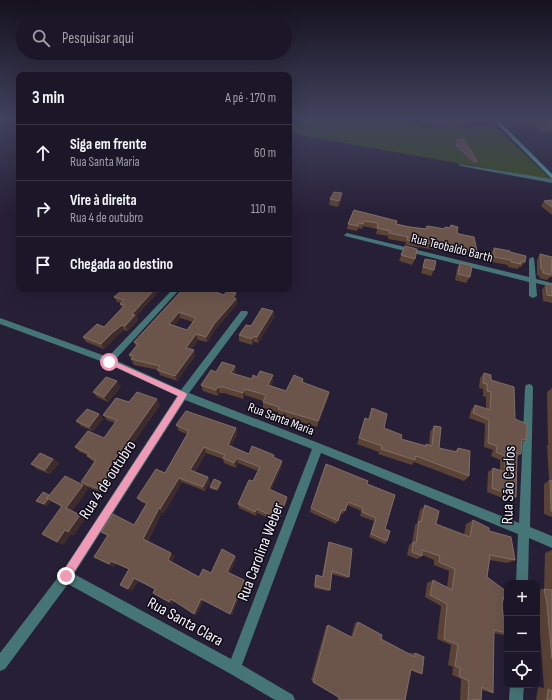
<!DOCTYPE html>
<html lang="pt">
<meta charset="utf-8">
<style>
body{margin:0;font-family:"Sofia Sans Condensed",sans-serif;background:#292434;color:#f1f3f6}
.controls{position:absolute;right:12px;bottom:12px;display:grid;overflow:hidden;border-radius:8px;box-shadow:0 4px 16px #0002}
.controls button{width:36px;height:36px;display:grid;place-items:center;padding:0;border:0;border-bottom:1px solid #3a3645;background:#1c1728;color:#f1f3f6;font:20px sans-serif}
.stop{position:absolute;width:12px;height:12px;margin:-9px;border:3px solid #f09ab5;border-radius:50%;background:#fff}
.stop.end{background:#f09ab5;border-color:#fff;box-shadow:0 1px 4px #0008}
.list{margin:0;padding:0;list-style:none}
h2{display:flex;justify-content:space-between;align-items:center;height:52px;margin:0;padding:0 16px;font-size:17px}
h2 small{font-size:13px;font-weight:400;color:#a09fa8}
.list li{display:grid;grid-template-columns:26px 1fr auto;gap:12px;align-items:center;box-sizing:border-box;height:56px;padding:0 16px;border-top:1px solid #3a3645}
.list b{display:block;font-size:15px;white-space:nowrap}
.list p{margin:0;font-size:13px;white-space:nowrap;color:#a09fa8}
.list em{font-size:13px;font-style:normal;color:#a09fa8}
.icon{flex:none;width:22px;height:22px;fill:none;stroke:currentColor;stroke-width:2;stroke-linecap:round;stroke-linejoin:round}
.map{position:relative;flex:none;width:552px;height:700px;overflow:hidden}
.search{position:absolute;background:#1c1728;box-shadow:0 4px 16px #0002;left:16px;top:16px;width:276px;height:44px;display:flex;align-items:center;gap:10px;box-sizing:border-box;padding:0 14px;border-radius:22px;color:#a09fa8;font-size:15px}
.panel{position:absolute;background:#1c1728;box-shadow:0 4px 16px #0002;left:16px;top:72px;width:276px;height:220px;border-radius:8px}
.map>svg:first-child{display:block}
.green{fill:#384f1a}
.lines{fill:none;stroke-linecap:round;stroke-linejoin:round}
.street{fill:#467577;fill-rule:evenodd}
.secondary{fill:#55a3a7;fill-rule:evenodd}
.wall{fill:#5a4235;fill-rule:evenodd}
.shaded-wall{fill:#3e2c2c}
.building{fill:#6b554b;stroke:#806e66;fill-rule:evenodd}
.route{fill:#f09ab5}
.labels{text-anchor:middle;dominant-baseline:central;stroke-width:3;stroke-linejoin:round;paint-order:stroke}
.street-label{font-size:13px;fill:#f6f3fd;stroke:#0e0b15}
.near-street-label{font-size:16px;fill:#f6f3fd;stroke:#0e0b15}
</style>
<div class="map">
<svg width="552" height="700" viewBox="0 0 552 700">
<rect width="100%" height="100%" fill="#261f36"/>
<path class="green" d="M289 118H405L412 124 432 127H496L552 180 289 133Z"/>
<g class="lines">
<g class="street">
<path d="M459 164 552 179V183L461 166 459 165Z"/>
<path d="M347 233 529 277V259L532 257 534 258 536 279 552 283V287L536 283 537 296 533 298 529 296V282L345 236 344 235Z"/>
<path d="M173 289H180L115 360 181 390 241 311H247L248 313 247 315 189 393 321 444 519 523 525 388 526 385 529 384 532 385 533 388 530 527 552 536V548L529 538 528 583H516L518 534 321 453 242 665 293 695 295 700H275L229 673 68 584 5 669 0 671V653L62 572 177 396 106 363 0 324V318L108 357ZM185 400 312 449 231 659 74 574Z"/>
<path d="M510 685H524L523 700H509Z"/>
</g>
<path class="secondary" d="M491 118H496L552 174V179Z"/>
</g>
<g class="wall">
<path d="M418 118H447L448 119 446 125 432 126 426 122H421Z"/>
<path d="M447 118H472L471 123 464 124 463 126 446 127 448 121H449Z"/>
<path d="M525 118H552V132L543 133Z"/>
<path d="M458 139 477 161 476 163 474 165 455 147Z"/>
<path d="M342 193V199L338 207 329 205 330 199Z"/>
<path d="M552 200V215L541 206 544 201Z"/>
<path d="M354 210 396 224 426 229 427 226 445 229V227L457 232 477 251 474 256 405 245 406 242 388 239V236L376 234 377 229 363 226 362 229 358 228 357 231 347 229 348 224Z"/>
<path d="M405 246 415 259 412 265 399 261Z"/>
<path d="M494 248 510 252 525 262 521 267H519L518 269 508 267V265L491 262V253Z"/>
<path d="M540 254 552 257V277H550L547 280 539 278 540 276 537 275V260Z"/>
<path d="M425 259 434 270 431 276 421 273Z"/>
<path d="M460 263 470 277 466 283 455 280 457 269Z"/>
<path d="M546 284 552 285V303L543 301 542 290Z"/>
<path d="M124 289H161L136 316 138 320 128 331 124 330 115 338 104 349 86 342 83 337 104 327 122 308 120 304 121 303 117 302 114 297Z"/>
<path d="M183 289 224 295 236 293 237 304 215 330 207 342 198 340 191 349 194 350 195 356 177 381 160 375 158 370 134 365 129 355 136 346 134 342ZM180 318 193 322 187 330 174 326Z"/>
<path d="M273 311 274 317 258 343 254 342 252 345 239 341V335L251 326Z"/>
<path d="M235 366 236 372 235 374 252 379 273 381 271 386 286 391 303 379V383L329 392 328 398 317 427 278 415V412L263 408V401L245 395 243 399 224 393H220L218 396 203 391 201 385 216 372Z"/>
<path d="M484 373 491 380 526 440 521 444V454L517 457 516 497 510 501 487 492 488 472 493 468 500 470V460L491 456 493 450 484 447 485 424 469 418 471 410 475 405 486 408V397L483 396V389L479 388 480 378Z"/>
<path d="M121 387 108 402 97 397 93 392Z"/>
<path d="M552 388V517L544 514V484L549 480 547 446 548 445 547 392Z"/>
<path d="M129 402 160 405 112 473 114 475 103 493 85 486 81 482 94 462 91 460 87 455 80 452 75 447 104 438 115 423 107 420 103 415Z"/>
<path d="M372 408 384 428 401 439 425 446 426 444 429 445 430 432 434 426 439 448 454 452 458 448 469 476 464 481 414 462 412 465 378 454 379 452 357 444 365 418 368 419Z"/>
<path d="M99 414 103 419 93 431 81 426 76 421Z"/>
<path d="M176 425 236 428 237 434 231 446 249 454 274 455V458L282 466 271 490 287 497V501L278 522 257 513 256 516 239 508 238 504 253 481 258 471 238 463 236 468 224 463 223 459 206 453 195 472 208 477 210 482 205 491 182 482 164 513 162 512 148 541 175 556 171 562 199 577 211 573 235 556 236 559 230 573 244 580 245 582 232 615 204 600 196 615 174 601 173 604 169 602 155 589 138 581 132 591 129 569 116 563 114 567 94 557 107 536 101 532 134 525 146 504 141 502 137 498 165 473 187 434 179 431Z"/>
<path d="M53 459 59 463 50 474 37 469 31 464Z"/>
<path d="M221 484 218 491 211 489 210 487Z"/>
<path d="M367 484 385 529 387 541 385 544 369 537 374 521 360 516 361 511 347 505 343 514 341 513 336 524 310 512 311 508Z"/>
<path d="M83 485 88 489 72 511 80 515 85 518 74 535 71 534 63 545 62 507 51 501 47 506 36 501 49 495Z"/>
<path d="M425 505 436 524 464 535 466 524 473 520 489 531 515 560 507 563 490 560 487 577 502 603 503 616 507 617V635H503L494 633 493 693 485 691 482 690 481 700H460L461 679 452 675 453 667 448 665 451 645 437 639 441 606 425 597 427 583 433 580 447 587 449 571 434 565V560L422 555V556L417 559 407 555 409 545 412 543 415 525 417 523 420 510Z"/>
<path d="M329 542 349 577 347 578 331 574 330 590 328 591 314 588 315 577 316 575 322 576 328 544Z"/>
<path d="M552 550V700H536L538 687 544 688 538 605 537 601V590L544 589 545 553Z"/>
<path d="M358 622 381 639 409 654 410 653H415L422 674 417 673 410 670 405 700H337L338 696 311 680 326 626 328 625 351 637 355 623Z"/>
</g>
<g class="shaded-wall">
<path d="M472 118 471 123 464 124 465 121 462 119Z"/>
<path d="M342 193V199L338 207 339 201Z"/>
<path d="M155 289H161L136 316 138 320 128 331 125 326 132 314Z"/>
<path d="M236 293 237 304 215 330 207 342 206 337Z"/>
<path d="M273 311 274 317 258 343 257 337Z"/>
<path d="M179 312 180 318 171 330 169 324Z"/>
<path d="M122 325 124 330 115 338 104 349 101 344 112 333Z"/>
<path d="M196 334 198 340 188 353 186 348Z"/>
<path d="M254 336V342L252 345V339Z"/>
<path d="M194 350 195 356 177 381 175 376Z"/>
<path d="M235 366 236 372 232 379 231 373Z"/>
<path d="M273 375V381L268 391V385Z"/>
<path d="M117 381 121 387 108 402 104 397Z"/>
<path d="M218 387 220 393 218 396 216 390Z"/>
<path d="M245 389V395L243 399V393Z"/>
<path d="M329 392 328 398 317 427 318 421Z"/>
<path d="M157 399 160 405 112 473 114 475 103 493 99 489 107 470Z"/>
<path d="M99 414 103 419 93 431 89 427Z"/>
<path d="M236 428 237 434 229 450 228 445Z"/>
<path d="M204 447 206 453 193 475 190 470Z"/>
<path d="M237 458 238 463 236 468 234 463Z"/>
<path d="M53 459 59 463 50 474 45 470Z"/>
<path d="M282 461V466L269 494V489Z"/>
<path d="M208 477 210 482 205 491 203 487Z"/>
<path d="M179 478 182 482 164 513 160 509Z"/>
<path d="M221 482V484L218 491 217 489Z"/>
<path d="M83 485 88 489 71 512 66 508Z"/>
<path d="M287 497V501L278 522 279 519Z"/>
<path d="M48 499 51 501 47 506 44 504Z"/>
<path d="M159 508 162 512 147 542 143 539Z"/>
<path d="M257 509V513L256 516 255 512Z"/>
<path d="M80 515 85 518 74 535 68 532Z"/>
<path d="M65 530 71 534 63 545 57 542Z"/>
<path d="M171 553 175 556 171 563 168 560Z"/>
<path d="M235 556 236 559 229 575 227 572Z"/>
<path d="M111 561 116 563 114 567 109 564Z"/>
<path d="M134 578 138 581 132 591 128 589Z"/>
<path d="M244 580 245 582 232 615 230 614Z"/>
<path d="M171 599 174 601 173 604 169 602Z"/>
<path d="M201 599 204 600 196 615 194 614Z"/>
</g>
<g class="building">
<path d="M431 118H447L448 119 434 120Z"/>
<path d="M452 118H464L462 119 465 121H448L453 120Z"/>
<path d="M534 118H551L552 119V127H546Z"/>
<path d="M458 139H464L477 161 475 162 456 145Z"/>
<path d="M334 192 342 193 339 201 330 199Z"/>
<path d="M552 200V207L544 201Z"/>
<path d="M354 210 397 221 396 224 409 227 426 229 427 226 445 229V227L450 228 451 225 458 227 457 232 459 234 474 237 477 251 407 240 408 237 389 233 390 231 377 228 378 223 364 221 363 224 359 223 358 226 348 224Z"/>
<path d="M405 246 417 249 415 259 401 255Z"/>
<path d="M494 248 510 251V252L526 256 525 262 521 261V264L511 262V260L494 257Z"/>
<path d="M540 254 552 257 551 275 543 273V270L541 269Z"/>
<path d="M425 259 436 261 434 270 423 267Z"/>
<path d="M460 263 472 266 470 277 458 274Z"/>
<path d="M546 284 552 285V296L547 295Z"/>
<path d="M124 289H155L132 314 135 315 125 326 122 325 112 333 101 344 83 337 97 324 104 327 125 305 120 304 124 300 114 297Z"/>
<path d="M183 289 192 290V289H207L224 295 227 291 236 293 233 297 236 299 214 324 206 337 196 334 186 348 194 350 175 376 157 370 160 366 131 359 134 356 129 355 138 344 134 342ZM179 312 196 318 187 330 169 324Z"/>
<path d="M262 308 273 311 257 337 254 336 252 339 239 335 246 325 251 326Z"/>
<path d="M222 362 235 366 231 373 252 379 253 375 257 377 260 371 273 375 268 385 286 391 294 375 303 379 302 382 329 392 318 421 278 409 279 407 263 402 266 395 245 389 243 393 223 387H218L216 390 201 385 211 370 216 372Z"/>
<path d="M484 373 491 375V380L514 387 515 419 527 424 526 440 522 439 521 454 517 453 516 497 492 488 493 468 505 472V456L496 452 497 446 488 443 489 420 473 413 475 405 490 410 491 392 487 391V384L483 383Z"/>
<path d="M106 377 117 381 104 397 93 392Z"/>
<path d="M137 392 157 399 107 470 111 471 99 489 81 482 96 460 87 456 89 454 75 447 88 431 104 438 117 420 103 415 116 398 129 402Z"/>
<path d="M372 408 387 414 384 428 402 435 401 439 426 446V444L432 446 434 426 441 427 439 448 457 452 458 448 470 451 469 476 416 456 415 460 381 449 382 446 359 438 365 418 369 420Z"/>
<path d="M87 409 99 414 89 427 76 421Z"/>
<path d="M186 411 236 428 228 445 249 454 252 446 274 455 273 457 282 461 269 489 287 497 279 519 257 509 255 512 238 504 249 480 253 481 260 467 237 458 234 463 223 458 225 455 204 447 190 470 208 477 203 487 179 478 160 509 159 508 143 539 171 553 168 560 199 577 203 569 211 573 222 549 235 556 227 572 244 580 230 614 201 599 194 614 171 599 169 602 153 593 155 589 134 578 128 589 120 585 129 569 111 561 109 564 94 557 108 535 101 532 113 514 134 525 147 503 137 498 156 469 165 473 189 431 176 425Z"/>
<path d="M40 453 53 459 45 470 31 464Z"/>
<path d="M326 464 368 481 367 484 395 495 385 529 390 531 387 541 371 534 376 518 362 512 363 508 348 502 345 511 342 509 338 521 311 508Z"/>
<path d="M65 476 83 485 66 508 80 515 68 532 65 530 57 542 42 534 62 506 47 498Z"/>
<path d="M214 479 221 482 217 489 210 487Z"/>
<path d="M550 480 552 481V511H551Z"/>
<path d="M43 492 49 495 47 498 48 499 44 504 36 501Z"/>
<path d="M425 505 439 511 436 524 470 537 473 520 489 528V531L511 537 515 560 490 555 487 577 506 591 502 603 503 616 507 617V633L494 630 493 693 482 687 481 700H468L469 681 459 676 460 668 455 666 458 645 444 639 447 604 430 595 433 580 452 590 455 569 439 562 440 556 422 550V556L412 552 413 542 416 543 419 521 421 522Z"/>
<path d="M329 542 352 549 349 577 332 571 330 590 315 586 316 575 323 577Z"/>
<path d="M544 589 552 590V658L547 604Z"/>
<path d="M358 622 382 635 381 639 415 657V653L424 657 422 674 411 669 405 700H340V698L313 682 328 625 353 638Z"/>
<path d="M548 689 552 691V700H547Z"/>
</g>
<linearGradient id="sky" x2="0" y2="1"><stop stop-color="#15111e"/><stop offset="0.55" stop-color="#41425d"/><stop offset="1" stop-color="#41425d" stop-opacity="0"/></linearGradient>
<rect width="552" height="216" fill="url(#sky)"/>
<path class="route" d="M109 359 186 393 187 395 69 580 66 581 62 580 61 576 62 573 178 396 107 363V360Z"/>
<g class="labels">
<g class="street-label">
<text transform="translate(452 248) rotate(14)">Rua Teobaldo Barth</text>
<text transform="translate(281 419) rotate(21)">Rua Santa Maria</text>
</g>
<g class="near-street-label">
<text transform="translate(108 480) rotate(-57)">Rua 4 de outubro</text>
<text transform="translate(509 485) rotate(-88)">Rua São Carlos</text>
<text transform="translate(261 552) rotate(-69)">Rua Carolina Weber</text>
<text transform="translate(185 622) rotate(29)">Rua Santa Clara</text>
</g>
</g>
</svg>
<div class="controls">
<button>+</button>
<button>−</button>
<button><svg class="icon" aria-label="locate" viewBox="0 0 24 24"><circle cx="12" cy="12" r="6"/><path d="M12 2v4M12 18v4M2 12h4M18 12h4"/></svg></button>
</div>
<div class="stop" style="left:109px;top:362px"></div>
<div class="stop end" style="left:66px;top:576px"></div>
<div class="search"><svg class="icon" aria-label="search" viewBox="0 0 24 24"><circle cx="10" cy="10" r="6"/><path d="M15 15l6 6"/></svg>Pesquisar aqui</div>
<section class="panel">
<h2>3 min<small>A pé · 170 m</small></h2>
<ul class="list">
<li><svg class="icon" aria-label="ahead" viewBox="0 0 24 24"><path d="M12 20V5M6 11l6-6 6 6"/></svg><div><b>Siga em frente</b><p>Rua Santa Maria</p></div><em>60 m</em></li>
<li><svg class="icon" aria-label="right" viewBox="0 0 24 24"><path d="M7 20v-9h11M14 6l5 5-5 5"/></svg><div><b>Vire à direita</b><p>Rua 4 de outubro</p></div><em>110 m</em></li>
<li><svg class="icon" aria-label="arrive" viewBox="0 0 24 24"><path d="M6 21V4h12l-3 4 3 4H6"/></svg><div><b>Chegada ao destino</b></div></li>
</ul>
</section>
</div>
